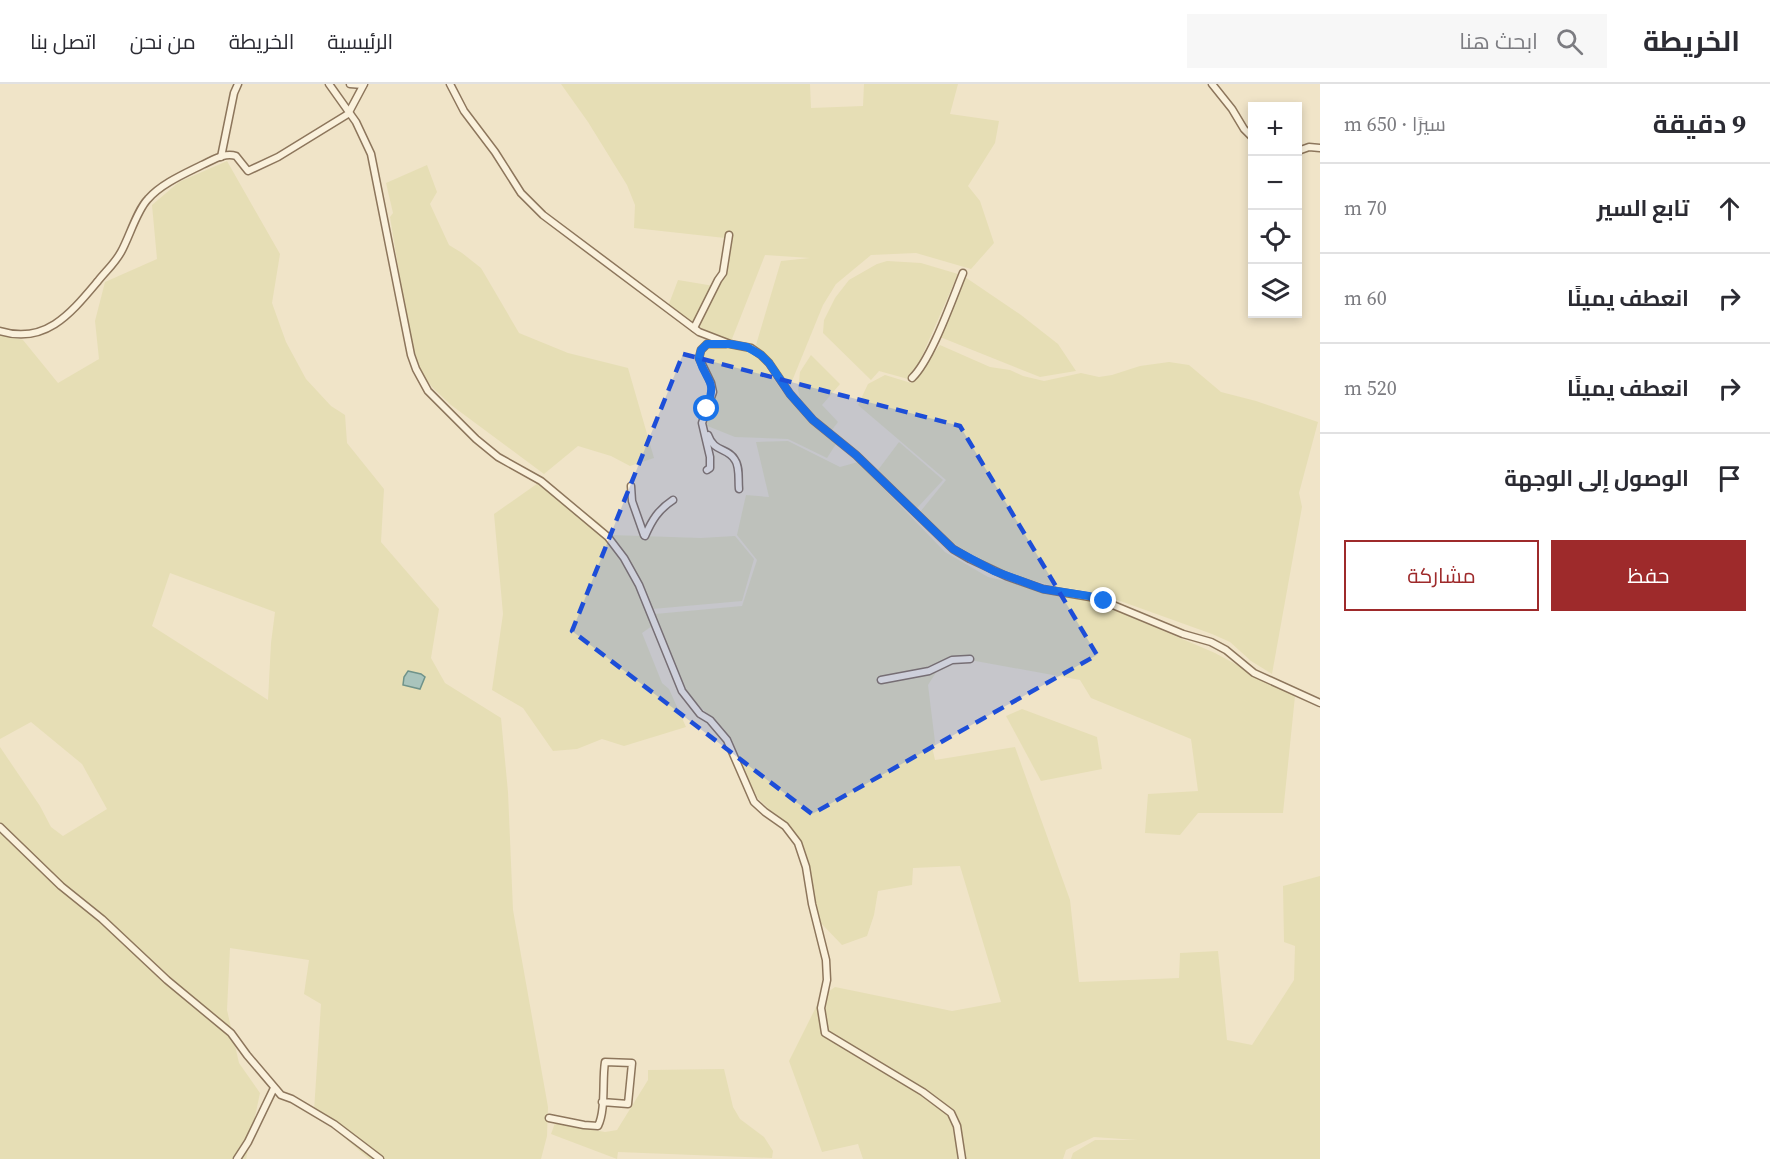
<!DOCTYPE html>
<html lang="ar">
<meta charset="utf-8">
<style>
body{margin:0;font-family:"Source Serif 4",Cairo,serif;background:#f7f7f7;color:#2b2b33;direction:rtl}
.controls{position:absolute;right:18px;top:18px;display:grid;overflow:hidden;border-radius:0px;box-shadow:0 3px 9px #0003}
.controls button{width:54px;height:54px;display:grid;place-items:center;padding:0;border:0;border-bottom:2px solid #e1e1e2;background:#fff;color:#2b2b33;font:30px sans-serif}
.stop{position:absolute;width:18px;height:18px;margin:-14px;border:4px solid #1a73e8;border-radius:50%;background:#fff}
.stop.end{background:#1a73e8;border-color:#fff;box-shadow:0 2px 6px #0008}
.list{margin:0;padding:0;list-style:none}
h2{display:flex;justify-content:space-between;align-items:center;height:78px;margin:0;padding:0 24px;font-size:26px}
h2 small{font-size:20px;font-weight:400;color:#7c7c81}
.list li{display:grid;grid-template-columns:39px 1fr auto;gap:18px;align-items:center;box-sizing:border-box;height:90px;padding:0 24px;border-top:2px solid #e1e1e2}
.list b{display:block;font-size:22px;white-space:nowrap}
.list em{font-size:20px;font-style:normal;color:#7c7c81}
.actions{display:flex;gap:12px;padding:18px 24px}
.actions a{flex:1;padding:14px 0;border:2px solid #9e2a2b;border-radius:0px;text-align:center;font-size:21px;color:#9e2a2b}
.actions .main{background:#9e2a2b;color:#fff}
.icon{flex:none;width:33px;height:33px;fill:none;stroke:currentColor;stroke-width:2;stroke-linecap:round;stroke-linejoin:round}
.map{position:relative;flex:none;width:1320px;height:1075px;overflow:hidden;direction:ltr}
header{display:flex;align-items:center;gap:36px;box-sizing:border-box;height:84px;padding:0 30px;background:#fff;border-bottom:2px solid #e1e1e2}
header strong{font-size:28px}
nav{display:flex;gap:33px;margin-inline-start:auto;font-size:21px}
.search{width:420px;height:54px;background:#f7f7f7;display:flex;align-items:center;gap:15px;box-sizing:border-box;padding:0 21px;border-radius:0px;color:#7c7c81;font-size:22px}
main{display:flex}
aside{flex:1;background:#fff}
.map>svg:first-child{display:block}
.farmland{fill:#e6deb5;fill-rule:evenodd}
.water{fill:#a9c4bc;stroke:#6f938a;stroke-width:1.5}
.lines{fill:none;stroke-linecap:round;stroke-linejoin:round}
.minor-casing{stroke:#8d765c;stroke-width:9}
.minor{stroke:#faf1dc;stroke-width:6}
.route{stroke:#1a73e8;stroke-width:8}
.marked{fill:#1d4ed8;fill-opacity:0.2;stroke:#1d4ed8;stroke-width:4.5;stroke-dasharray:12 8;stroke-linejoin:round}
</style>
<header>
<strong>الخريطة</strong>
<div class="search"><svg class="icon" aria-label="search" viewBox="0 0 24 24"><circle cx="10" cy="10" r="6"/><path d="M15 15l6 6"/></svg>ابحث هنا</div>
<nav><a>الرئيسية</a><a>الخريطة</a><a>من نحن</a><a>اتصل بنا</a></nav>
</header>
<main>
<aside>
<h2>9 دقيقة<small>سيرًا · 650 m</small></h2>
<ul class="list">
<li><svg class="icon" aria-label="ahead" viewBox="0 0 24 24"><path d="M12 20V5M6 11l6-6 6 6"/></svg><div><b>تابع السير</b></div><em>70 m</em></li>
<li><svg class="icon" aria-label="right" viewBox="0 0 24 24"><path d="M7 20v-9h11M14 6l5 5-5 5"/></svg><div><b>انعطف يمينًا</b></div><em>60 m</em></li>
<li><svg class="icon" aria-label="right" viewBox="0 0 24 24"><path d="M7 20v-9h11M14 6l5 5-5 5"/></svg><div><b>انعطف يمينًا</b></div><em>520 m</em></li>
<li><svg class="icon" aria-label="arrive" viewBox="0 0 24 24"><path d="M6 21V4h12l-3 4 3 4H6"/></svg><div><b>الوصول إلى الوجهة</b></div></li>
</ul>
<div class="actions"><a class="main">حفظ</a><a>مشاركة</a></div>
</aside>
<div class="map">
<svg width="1320" height="1075" viewBox="0 0 1320 1075">
<rect width="100%" height="100%" fill="#f0e4c8"/>
<g class="farmland">
<path d="M561 0H810L811 24 863 22 864 0H958L950 30 999 37 995 59 968 102 980 117 994 159 971 185 916 169 871 171 836 200 823 221 790 302 772 277 756 261 781 177 810 174 765 171 730 260 667 225 678 196 714 202 723 188 725 154 634 144 635 121 627 101 588 38Z"/>
<path d="M227 77 280 170 272 219 286 258 306 295 331 322 345 331 347 359 384 405 381 458 439 525 431 574 445 599 501 634 508 708 513 826 548 1023 547 1052 541 1075H369L314 1027 321 920 304 910 309 876 230 864 227 926 239 979 260 1009 246 1075H0V663L40 722 51 743 63 752 107 725 82 680 31 638 0 655V250L23 256 58 299 99 275 95 237 105 198 157 175 152 121 179 98ZM170 489 275 528 271 559 268 616 152 542Z"/>
<path d="M427 81 437 108 430 120 449 161 462 169 481 184 519 249 568 269 628 284 654 374 630 382 611 372 578 362 544 390 451 321 433 304 414 280 390 133 393 129 386 99Z"/>
<path d="M887 177 921 179 958 190 918 281 908 295 879 287 871 296 823 249 824 236 835 214 849 196 877 180Z"/>
<path d="M965 193 1021 231 1058 260 1076 287 1040 293 940 253Z"/>
<path d="M940 261 990 283 1010 286 1023 292 1044 297 1081 289 1099 293 1112 291 1140 282 1169 278 1189 281 1221 308 1256 317 1318 338 1299 409 1302 423 1272 590 1251 577 1230 558 1212 550 1098 509 1050 501 999 487 953 459 920 428 946 396 858 321 868 300 885 291 911 299Z"/>
<path d="M723 263 749 266 759 273 781 306 819 346 836 360 827 374 788 355 735 353 705 341 717 303 701 273 709 264Z"/>
<path d="M811 271 840 300 822 321 838 338 831 347 801 318 798 306 800 288Z"/>
<path d="M788 357 840 383 858 378 945 468 988 493 1096 518 1215 569 1295 612 1283 729H1198L1180 751 1145 749 1148 710 1198 707 1191 655 1091 614 1080 596 970 576 942 579 928 601 935 658 933 667 935 676 1015 663 1070 816 1079 898 1179 894 1180 869 1218 867 1227 956 1252 961 1294 896 1295 862 1284 858 1283 802 1320 792V1075H1071L1073 1069 1095 1056H1137L1094 1053 1066 1066 1063 1075H863L858 1060 822 1068 789 977 821 913 835 903 952 927 1001 918 960 782 913 784 912 801 878 807 874 831 867 852 842 861 817 835 798 755 757 713 724 645 685 609 655 530 742 522 757 476 737 451 746 411 769 413 756 358Z"/>
<path d="M899 358 943 396 917 424 878 386Z"/>
<path d="M541 397 601 440 631 488 652 542 642 549 662 599 669 605 686 643 624 662 602 655 577 665 553 667 523 624 492 606 503 530 494 430Z"/>
<path d="M611 451 701 454 735 452 754 475 742 517 652 525 641 500Z"/>
<path d="M1022 625 1097 653 1102 685 1041 697 1006 632Z"/>
<path d="M724 985 733 1023 740 1035 764 1053 773 1067 772 1074 618 1068 617 1075 551 1050 555 1039 605 1048 617 1046 648 996V986Z"/>
</g>
<path class="water" d="M408 587 421 590 425 593 420 605 403 601 404 593Z"/>
<g class="lines">
<defs>
<g id="minor">
<path d="M329 0 356 38 371 70 411 271 416 285 428 307 476 355 498 373 541 397 608 453 624 474 639 501 682 607 700 630 710 636 727 656 754 718 765 728 785 742 798 759 806 783 812 820 826 876 827 896 821 924 825 949 923 1008 951 1029 957 1042 962 1075"/>
<path d="M350 0 363 1"/>
<path d="M450 0 464 27 495 68 521 109 543 131 699 248 730 260 751 264 761 271 769 279 790 310 813 336 856 371 953 465 970 475 1006 492 1043 505 1096 514 1183 550 1211 558 1226 566 1254 589 1320 619"/>
<path d="M1212 0 1232 25 1244 45 1252 53"/>
<path d="M1298 67 1309 63 1320 64"/>
<path d="M221 73 234 9 238 0"/>
<path d="M694 244 718 196 723 189 729 151"/>
<path d="M0 247C46 261 71 229 98 197 106 187 115 179 121 168 129 154 137 126 148 115 161 100 184 90 202 81 213 76 225 68 236 72L248 87 278 73 348 30 364 0"/>
<path d="M912 294C931 276 952 216 963 189"/>
<path d="M708 351C714 369 728 363 735 376 740 383 738 396 739 405"/>
<path d="M707 386 710 384V373L702 339 713 308 711 299 699 274 701 266 707 260H726"/>
<path d="M631 402 632 417 644 451"/>
<path d="M645 452C652 436 658 426 673 416"/>
<path d="M881 596 929 587 952 576 970 575"/>
<path d="M0 743 61 802 102 835 167 896 231 949 247 971 281 1011 292 1015 334 1040 380 1075"/>
<path d="M549 1034 584 1041 598 1042C606 1026 602 996 605 978L632 979 628 1020 602 1018"/>
<path d="M237 1075 248 1058 274 1004"/>
</g>
</defs>
<use href="#minor" class="minor-casing"/>
<use href="#minor" class="minor"/>
</g>
<g class="lines">
<path class="route" d="M707 325C717 293 707 301 699 274L701 266 707 260H730L747 263 761 271 769 279 790 310 813 336 856 371 953 465 994 487 1043 505 1089 512 1104 517"/>
</g>
<path class="marked" d="M683 270 960 342 1097 571 812 730 572 547Z"/>
</svg>
<div class="controls">
<button>+</button>
<button>−</button>
<button><svg class="icon" aria-label="locate" viewBox="0 0 24 24"><circle cx="12" cy="12" r="6"/><path d="M12 2v4M12 18v4M2 12h4M18 12h4"/></svg></button>
<button><svg class="icon" aria-label="layers" viewBox="0 0 24 24"><path d="M12 4l9 5-9 5-9-5zM3 14l9 5 9-5"/></svg></button>
</div>
<div class="stop" style="left:707px;top:325px"></div>
<div class="stop end" style="left:1104px;top:517px"></div>
</div>
</main>
